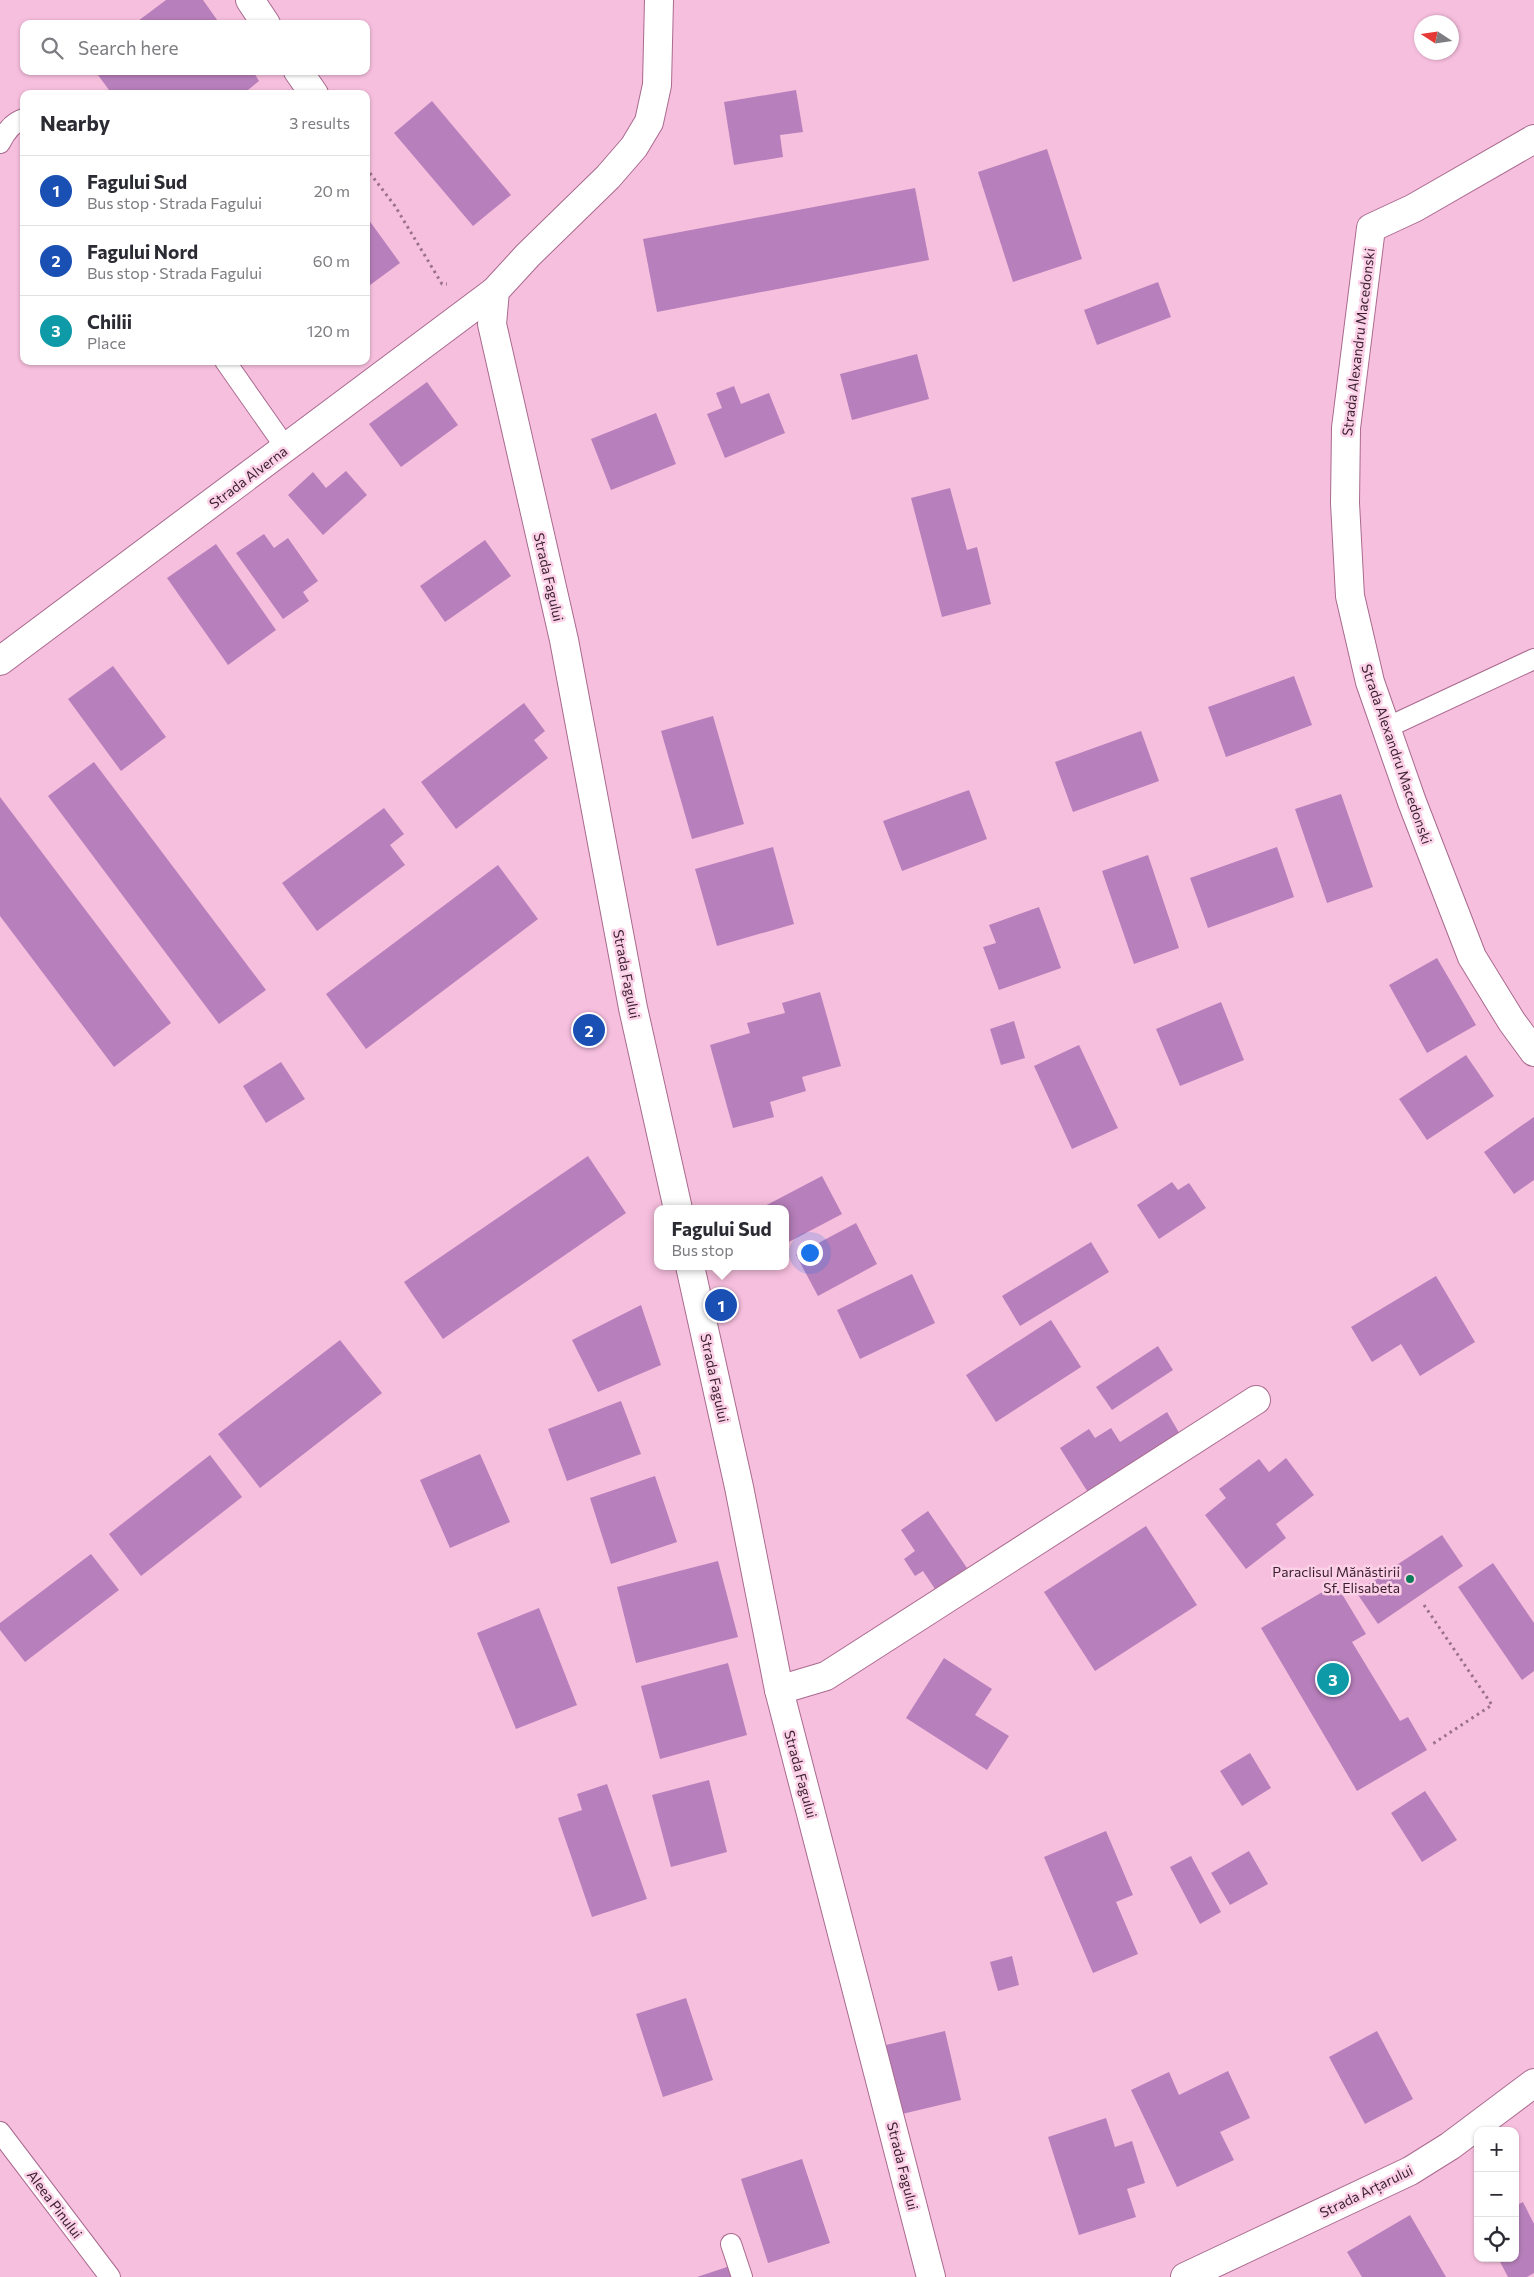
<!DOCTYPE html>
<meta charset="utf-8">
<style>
body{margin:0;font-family:Commissioner,sans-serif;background:#f2f2f3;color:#2b2b33}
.controls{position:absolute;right:15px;bottom:15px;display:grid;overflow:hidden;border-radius:10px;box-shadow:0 1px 4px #0004}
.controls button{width:45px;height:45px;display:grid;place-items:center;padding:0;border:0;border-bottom:1px solid #e1e1e2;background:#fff;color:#2b2b33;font:25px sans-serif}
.compass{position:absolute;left:1414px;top:15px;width:45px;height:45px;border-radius:50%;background:#fff;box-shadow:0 1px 4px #0004;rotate:282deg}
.you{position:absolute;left:809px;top:1252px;width:18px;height:18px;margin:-12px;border:4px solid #fff;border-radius:50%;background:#1a73e8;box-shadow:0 0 0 8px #1a73e833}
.badge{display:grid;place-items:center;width:32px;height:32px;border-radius:50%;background:#1a73e8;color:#fff;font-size:16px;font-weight:700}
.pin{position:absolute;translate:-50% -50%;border:2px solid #fff;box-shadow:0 1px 5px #0006}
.popup{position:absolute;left:654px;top:1205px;width:135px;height:65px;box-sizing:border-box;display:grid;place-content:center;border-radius:10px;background:#fff;filter:drop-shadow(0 1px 4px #0005);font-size:16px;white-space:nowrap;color:#7c7c81}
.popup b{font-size:19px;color:#2b2b33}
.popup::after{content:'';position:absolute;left:50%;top:100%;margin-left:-10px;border:10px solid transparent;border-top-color:#fff}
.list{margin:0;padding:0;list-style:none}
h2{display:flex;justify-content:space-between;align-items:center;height:65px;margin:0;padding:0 20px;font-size:21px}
h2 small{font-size:16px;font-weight:400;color:#7c7c81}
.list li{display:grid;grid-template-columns:32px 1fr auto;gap:15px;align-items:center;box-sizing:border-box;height:70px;padding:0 20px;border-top:1px solid #e1e1e2}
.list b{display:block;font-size:19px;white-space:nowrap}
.list p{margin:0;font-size:16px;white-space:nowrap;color:#7c7c81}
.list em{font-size:16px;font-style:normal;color:#7c7c81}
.icon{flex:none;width:28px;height:28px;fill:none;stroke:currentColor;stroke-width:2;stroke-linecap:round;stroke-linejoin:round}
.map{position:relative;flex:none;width:1534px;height:2277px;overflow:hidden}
.search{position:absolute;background:#fff;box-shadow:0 1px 4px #0004;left:20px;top:20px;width:350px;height:55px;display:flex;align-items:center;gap:12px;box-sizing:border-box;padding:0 18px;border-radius:10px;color:#7c7c81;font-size:19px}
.panel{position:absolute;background:#fff;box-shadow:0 1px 4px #0004;left:20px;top:90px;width:350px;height:275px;border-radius:10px}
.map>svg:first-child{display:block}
.building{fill:#b77fbb}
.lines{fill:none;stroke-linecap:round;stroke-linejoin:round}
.service-casing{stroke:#a96a8f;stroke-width:22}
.minor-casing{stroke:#a96a8f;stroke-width:30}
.tertiary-casing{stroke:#a96a8f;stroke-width:30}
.path{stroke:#9a7189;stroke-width:3;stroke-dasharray:2.5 4;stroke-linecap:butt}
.service{stroke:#fff;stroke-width:20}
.minor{stroke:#fff;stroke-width:28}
.tertiary{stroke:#fff;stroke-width:28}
.poi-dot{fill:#0a7c59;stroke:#fcd1e8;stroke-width:2}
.labels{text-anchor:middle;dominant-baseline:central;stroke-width:5;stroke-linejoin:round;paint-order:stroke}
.street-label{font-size:14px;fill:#391f2f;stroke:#fcd1e8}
.poi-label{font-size:14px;fill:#391f2f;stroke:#fcd1e8;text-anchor:end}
</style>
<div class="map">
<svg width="1534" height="2277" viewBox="0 0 1534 2277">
<rect width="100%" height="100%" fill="#f7bfde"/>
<g class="building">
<path d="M166 0H203L220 24H134Z"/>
<path d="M95 71H253L259 81 243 94H112Z"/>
<path d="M796 90 803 132 780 135 783 157 734 165 724 102Z"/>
<path d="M432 101 511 195 473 226 394 133Z"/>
<path d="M1047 149 1082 259 1013 282 978 172Z"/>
<path d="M915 188 929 260 657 312 643 239Z"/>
<path d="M366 216 400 263 366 288Z"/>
<path d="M1158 282 1171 317 1097 345 1084 310Z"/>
<path d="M917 354 929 399 852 420 840 374Z"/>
<path d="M427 382 458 425 401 467 369 424Z"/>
<path d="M734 386 741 404 769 393 785 433 725 458 707 414 722 408 716 393Z"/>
<path d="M656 413 676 464 611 490 591 439Z"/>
<path d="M346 471 367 495 323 535 288 495 313 472 326 488Z"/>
<path d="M950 488 967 550 977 547 991 604 942 617 911 498Z"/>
<path d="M264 534 274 548 288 538 318 581 303 592 309 601 283 619 236 553Z"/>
<path d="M485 540 511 576 445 622 420 586Z"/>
<path d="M216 544 276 630 228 665 167 578Z"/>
<path d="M113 666 166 737 121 771 68 699Z"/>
<path d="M1294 676 1312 725 1226 757 1208 707Z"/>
<path d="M524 703 545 731 534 740 548 758 456 829 421 782Z"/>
<path d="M713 716 744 824 692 839 661 731Z"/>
<path d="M1141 731 1159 781 1073 812 1055 762Z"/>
<path d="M94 762 266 990 219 1024 48 796Z"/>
<path d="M969 790 987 839 902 871 883 821Z"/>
<path d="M1341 794 1373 887 1327 903 1295 809Z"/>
<path d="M0 797 171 1023 114 1067 0 916Z"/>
<path d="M384 808 404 834 390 845 405 865 317 931 282 883Z"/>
<path d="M773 847 794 924 717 946 695 869Z"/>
<path d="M1277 847 1294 897 1208 928 1190 878Z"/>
<path d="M1148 855 1179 948 1134 964 1102 871Z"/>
<path d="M498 865 538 919 366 1049 326 994Z"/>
<path d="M1039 907 1061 968 999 990 983 947 996 943 989 925Z"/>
<path d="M1437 958 1476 1025 1427 1053 1389 985Z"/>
<path d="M820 992 841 1066 802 1077 806 1091 770 1102 774 1117 733 1128 710 1045 750 1033 747 1023 785 1013 782 1003Z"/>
<path d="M1221 1002 1244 1060 1180 1086 1156 1029Z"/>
<path d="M1014 1021 1025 1058 1001 1065 990 1029Z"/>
<path d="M1079 1045 1118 1128 1072 1149 1034 1066Z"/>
<path d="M1466 1055 1494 1096 1427 1140 1399 1099Z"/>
<path d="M281 1062 305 1099 266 1123 243 1086Z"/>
<path d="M1534 1117V1180L1514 1194 1484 1152Z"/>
<path d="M588 1156 626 1213 443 1339 404 1282Z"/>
<path d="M822 1176 842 1214 785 1244V1209H759Z"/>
<path d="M1172 1182 1178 1190 1189 1183 1206 1208 1159 1239 1137 1205Z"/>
<path d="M856 1223 877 1264 818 1296 796 1255Z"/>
<path d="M1091 1242 1109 1272 1020 1326 1002 1296Z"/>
<path d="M912 1274 935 1323 860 1359 837 1310Z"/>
<path d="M1436 1276 1475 1342 1420 1376 1401 1344 1372 1362 1351 1327Z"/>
<path d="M641 1305 661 1365 598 1392 572 1340Z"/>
<path d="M1051 1320 1081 1367 996 1422 966 1375Z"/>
<path d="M340 1340 382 1393 260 1488 218 1434Z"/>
<path d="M1158 1346 1173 1370 1112 1410 1096 1387Z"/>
<path d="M621 1401 641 1454 567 1481 548 1429Z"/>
<path d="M1167 1412 1181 1436 1089 1494 1060 1448 1089 1429 1095 1438 1111 1428 1120 1442Z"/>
<path d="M480 1454 510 1522 450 1548 420 1480Z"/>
<path d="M210 1455 242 1497 141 1576 109 1534Z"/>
<path d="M1286 1458 1314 1495 1276 1524 1286 1538 1246 1569 1205 1515 1226 1498 1219 1489 1259 1459 1269 1472Z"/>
<path d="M655 1476 677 1542 611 1564 590 1498Z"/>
<path d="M928 1511 967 1568 935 1589 923 1571 915 1576 904 1559 915 1551 901 1530Z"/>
<path d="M1146 1526 1197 1605 1095 1671 1044 1592Z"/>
<path d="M1442 1535 1463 1566 1378 1624 1356 1592Z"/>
<path d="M91 1554 119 1590 25 1662 0 1630V1623Z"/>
<path d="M718 1561 738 1637 636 1663 617 1587Z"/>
<path d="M1493 1563 1534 1623V1671L1522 1680 1458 1587Z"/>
<path d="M1336 1584 1366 1634 1352 1642 1400 1721 1408 1717 1427 1750 1357 1791 1261 1628Z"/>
<path d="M539 1608 577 1705 516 1729 477 1633Z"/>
<path d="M944 1658 992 1689 975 1715 1009 1736 987 1770 906 1718Z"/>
<path d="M728 1663 747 1735 660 1759 641 1686Z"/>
<path d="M1250 1753 1271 1788 1242 1806 1220 1771Z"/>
<path d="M709 1780 727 1852 671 1867 652 1795Z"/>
<path d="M607 1784 647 1899 592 1917 558 1818 582 1810 577 1794Z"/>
<path d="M1425 1791 1457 1840 1422 1862 1391 1813Z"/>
<path d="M1106 1831 1133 1895 1116 1902 1138 1954 1093 1973 1044 1857Z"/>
<path d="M1249 1851 1268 1884 1230 1905 1211 1873Z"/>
<path d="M1191 1856 1221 1912 1200 1924 1170 1867Z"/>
<path d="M1012 1956 1019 1985 998 1991 990 1962Z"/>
<path d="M686 1998 713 2080 663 2097 636 2014Z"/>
<path d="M945 2031 961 2100 902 2114 886 2045Z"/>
<path d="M1377 2031 1413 2099 1365 2124 1329 2057Z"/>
<path d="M1228 2071 1250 2118 1220 2132 1234 2160 1177 2187 1131 2090 1169 2072 1179 2095Z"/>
<path d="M1106 2118 1115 2147 1132 2141 1145 2183 1127 2189 1136 2217 1079 2235 1048 2137Z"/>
<path d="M802 2159 830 2243 768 2263 741 2179Z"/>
<path d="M1523 2202 1534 2224V2273L1527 2277H1508L1498 2258H1515V2206Z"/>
<path d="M1410 2215 1446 2277H1362L1347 2252Z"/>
<path d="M733 2265 737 2277H697Z"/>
</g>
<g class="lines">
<defs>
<g id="service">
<path d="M0 143C5 133 12 122 24 119"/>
<path d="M225 361 286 448"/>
<path d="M1386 728 1534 659"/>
<path d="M0 2132 110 2277"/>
<path d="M731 2244 742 2277"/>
</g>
<g id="minor">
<path d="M250 0 266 24"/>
<path d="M298 71 314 94"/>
<path d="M1534 139 1414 208 1371 228 1346 428 1345 503 1350 596 1370 682 1412 802 1472 957 1512 1022 1534 1052"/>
<path d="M0 661 495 291"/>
<path d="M779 1690 826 1676 1256 1400"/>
<path d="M1185 2277 1410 2171 1450 2146 1534 2083"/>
</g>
<g id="tertiary">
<path d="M659 0 657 85 649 122 634 147 608 177 528 255 495 291 492 324 564 640 633 1008 678 1209"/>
<path d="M690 1266 739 1487 779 1690 931 2277"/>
</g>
</defs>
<use href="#service" class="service-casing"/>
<use href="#minor" class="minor-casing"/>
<use href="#tertiary" class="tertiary-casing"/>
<g class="path">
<path d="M366 168 395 206 442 284H447"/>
<path d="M1424 1605 1492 1705 1431 1745"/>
</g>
<use href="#service" class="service"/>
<use href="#minor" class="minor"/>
<use href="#tertiary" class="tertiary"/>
</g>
<circle class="poi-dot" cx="1410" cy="1579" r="5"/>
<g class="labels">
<g class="street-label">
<text transform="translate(1358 342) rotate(-83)">Strada Alexandru Macedonski</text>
<text transform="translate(248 477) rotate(-37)">Strada Alverna</text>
<text transform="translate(549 577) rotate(77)">Strada Fagului</text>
<text transform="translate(1397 754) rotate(71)">Strada Alexandru Macedonski</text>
<text transform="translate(627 974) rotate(79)">Strada Fagului</text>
<text transform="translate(715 1378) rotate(78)">Strada Fagului</text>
<text transform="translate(801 1774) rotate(75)">Strada Fagului</text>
<text transform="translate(903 2166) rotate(76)">Strada Fagului</text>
<text transform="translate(1366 2191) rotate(-26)">Strada Arțarului</text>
<text transform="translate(55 2204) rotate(53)">Aleea Pinului</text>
</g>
<g class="poi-label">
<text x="1400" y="1571">Paraclisul Mănăstirii<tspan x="1400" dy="16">Sf. Elisabeta</tspan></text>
</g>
</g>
</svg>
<div class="controls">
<button>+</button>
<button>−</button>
<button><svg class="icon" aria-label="locate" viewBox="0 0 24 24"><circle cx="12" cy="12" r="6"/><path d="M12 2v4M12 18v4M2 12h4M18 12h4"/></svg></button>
</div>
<svg class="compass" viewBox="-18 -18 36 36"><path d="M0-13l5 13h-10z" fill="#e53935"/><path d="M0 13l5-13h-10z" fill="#7c7c81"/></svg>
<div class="you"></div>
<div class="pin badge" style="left:721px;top:1305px;background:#1a4fb4">1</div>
<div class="popup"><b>Fagului Sud</b>Bus stop</div>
<div class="pin badge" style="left:589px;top:1030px;background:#1a4fb4">2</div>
<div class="pin badge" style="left:1333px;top:1679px;background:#0f9aa8">3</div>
<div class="search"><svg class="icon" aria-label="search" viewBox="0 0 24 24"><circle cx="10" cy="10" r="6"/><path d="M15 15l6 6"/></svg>Search here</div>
<section class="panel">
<h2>Nearby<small>3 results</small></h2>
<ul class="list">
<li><span class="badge" style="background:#1a4fb4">1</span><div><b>Fagului Sud</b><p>Bus stop · Strada Fagului</p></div><em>20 m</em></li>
<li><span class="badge" style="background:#1a4fb4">2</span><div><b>Fagului Nord</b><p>Bus stop · Strada Fagului</p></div><em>60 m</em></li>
<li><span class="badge" style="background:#0f9aa8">3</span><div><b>Chilii</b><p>Place</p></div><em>120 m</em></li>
</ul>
</section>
</div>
